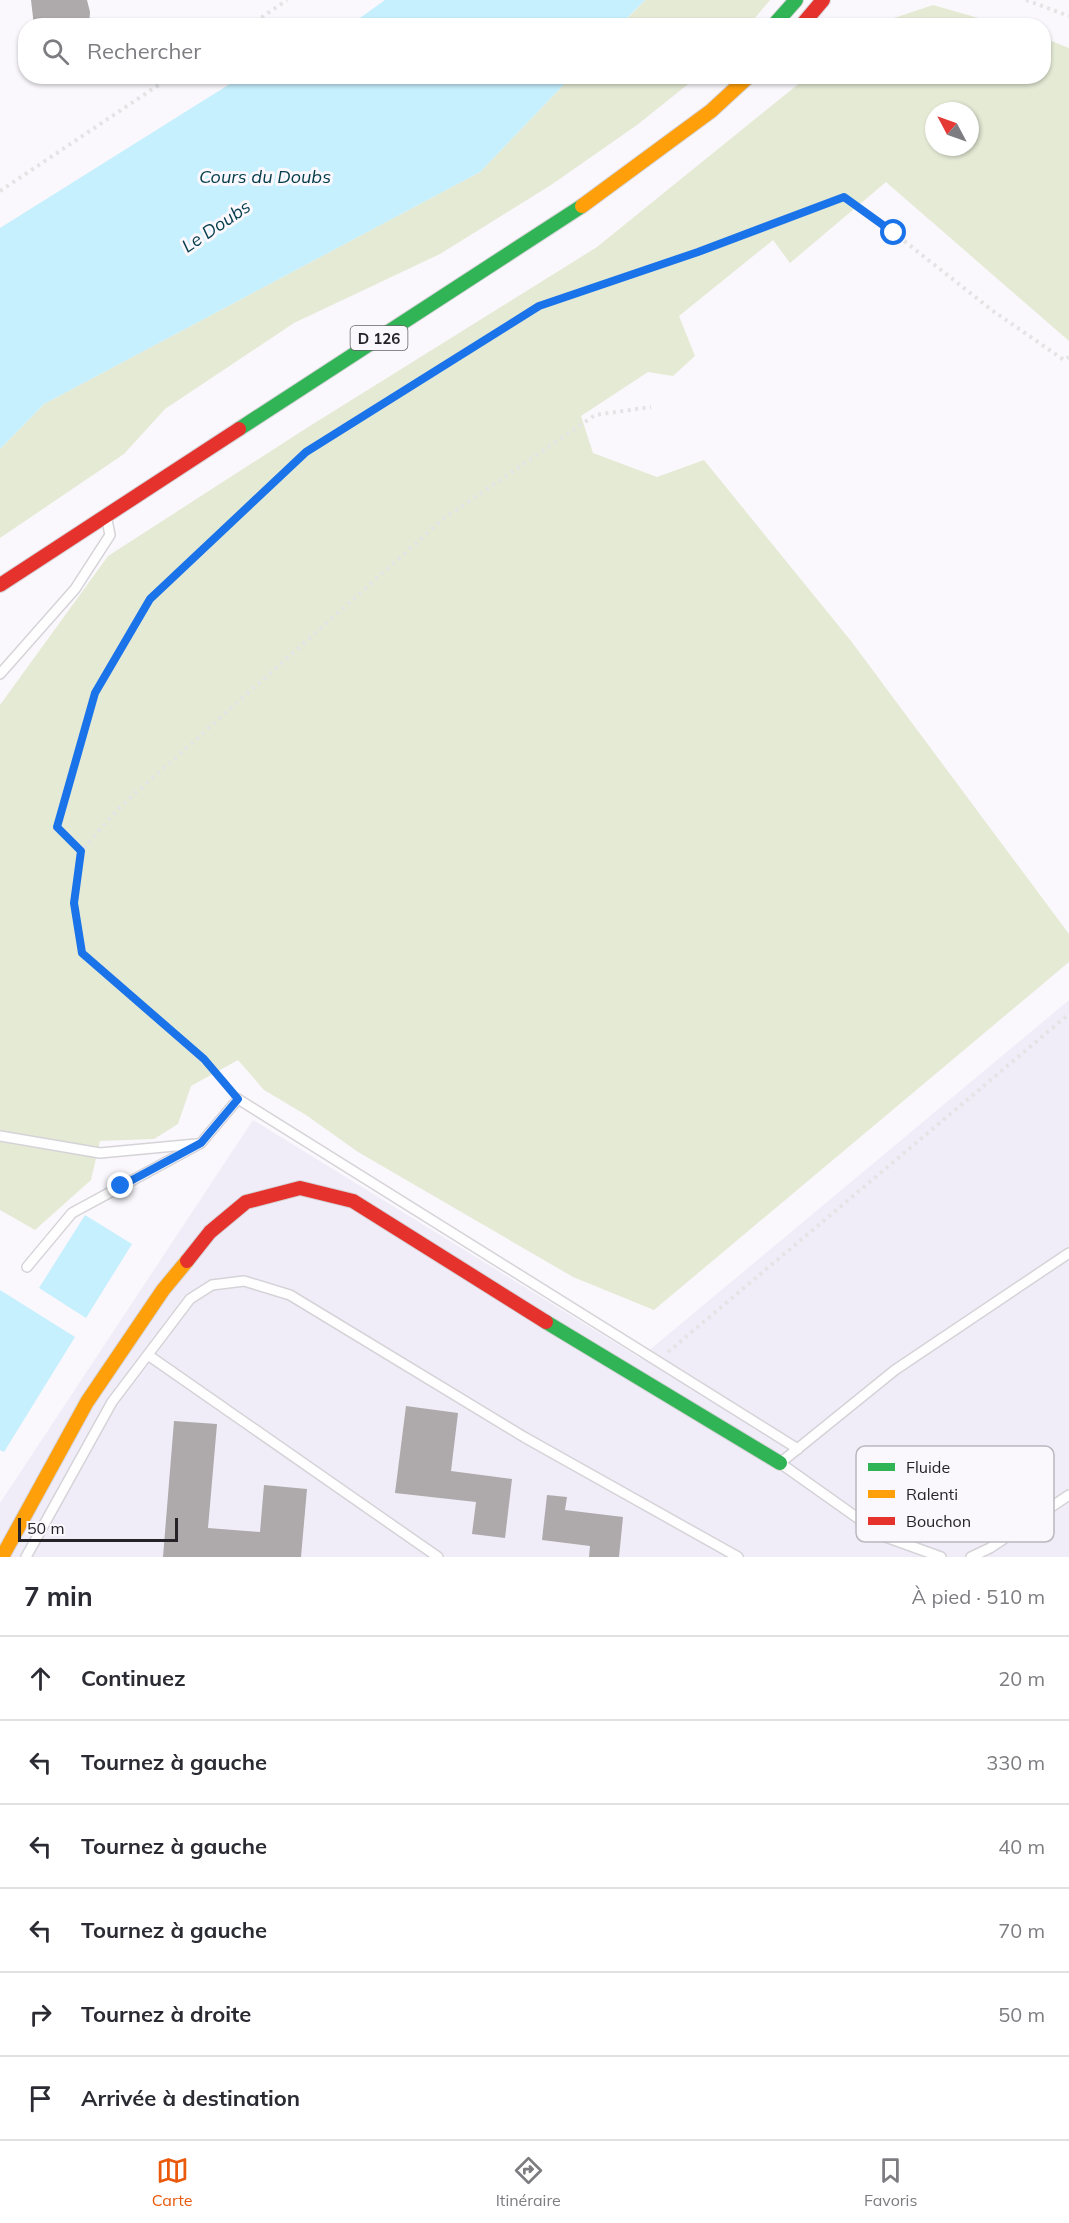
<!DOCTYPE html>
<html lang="fr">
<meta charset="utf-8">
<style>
body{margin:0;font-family:Mulish,sans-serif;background:#f7f7f7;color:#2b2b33}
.compass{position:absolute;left:925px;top:102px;width:54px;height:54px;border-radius:50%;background:#fff;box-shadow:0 2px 4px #0004;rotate:311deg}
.scale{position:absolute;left:18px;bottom:15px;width:160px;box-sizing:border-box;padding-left:6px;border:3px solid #252328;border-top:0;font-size:16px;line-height:21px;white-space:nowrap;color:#252328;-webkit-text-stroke:4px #faf7fd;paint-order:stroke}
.stop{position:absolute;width:18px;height:18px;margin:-14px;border:4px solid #1a73e8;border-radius:50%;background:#fff}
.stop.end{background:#1a73e8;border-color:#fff;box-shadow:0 2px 6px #0008}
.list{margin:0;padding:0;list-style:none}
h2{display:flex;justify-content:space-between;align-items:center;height:78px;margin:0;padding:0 24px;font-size:26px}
h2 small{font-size:20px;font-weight:400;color:#7c7c81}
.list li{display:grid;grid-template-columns:39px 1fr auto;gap:18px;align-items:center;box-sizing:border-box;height:84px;padding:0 24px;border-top:2px solid #e1e1e2}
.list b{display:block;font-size:22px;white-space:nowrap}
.list em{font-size:20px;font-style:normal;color:#7c7c81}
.icon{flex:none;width:33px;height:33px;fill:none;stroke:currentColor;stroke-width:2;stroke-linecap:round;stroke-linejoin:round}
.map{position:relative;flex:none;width:1069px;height:1557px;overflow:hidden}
.search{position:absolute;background:#fff;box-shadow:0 2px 4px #0004;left:18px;right:18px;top:18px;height:66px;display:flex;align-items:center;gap:15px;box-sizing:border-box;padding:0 21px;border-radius:24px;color:#7c7c81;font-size:22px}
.sheet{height:582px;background:#fff}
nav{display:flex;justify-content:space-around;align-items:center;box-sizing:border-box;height:84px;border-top:2px solid #e1e1e2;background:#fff;font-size:16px;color:#7c7c81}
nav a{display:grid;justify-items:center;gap:3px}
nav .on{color:#ea580c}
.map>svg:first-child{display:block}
.industrial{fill:#f0edf9}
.green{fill:#e5ead5;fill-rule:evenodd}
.water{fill:#c6f0fe}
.building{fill:#aea9ab}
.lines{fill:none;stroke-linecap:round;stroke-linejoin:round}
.lane-casing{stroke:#d5d3d7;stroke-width:12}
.fast-casing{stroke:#d5d3d7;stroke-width:16}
.slow-casing{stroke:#d5d3d7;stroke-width:16}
.jam-casing{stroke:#d5d3d7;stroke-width:16}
.path{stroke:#e4e4e4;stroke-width:4;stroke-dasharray:3 4.5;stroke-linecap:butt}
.lane{stroke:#fefeff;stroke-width:9}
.fast{stroke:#30b455;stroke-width:14}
.slow{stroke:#ff9f0a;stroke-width:14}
.jam{stroke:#e5322d;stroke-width:14}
.route{stroke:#1a73e8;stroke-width:8}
.labels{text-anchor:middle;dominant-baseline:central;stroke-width:6;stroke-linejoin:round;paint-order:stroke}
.shield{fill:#faf7fd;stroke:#656368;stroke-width:1.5}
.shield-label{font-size:15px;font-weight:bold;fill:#252328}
.water-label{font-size:18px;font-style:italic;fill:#033d4a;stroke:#faf7fd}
.key{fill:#faf7fd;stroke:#bab7bd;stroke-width:1.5}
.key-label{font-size:16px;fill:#252328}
</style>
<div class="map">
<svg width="1069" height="1557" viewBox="0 0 1069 1557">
<rect width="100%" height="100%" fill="#faf8fc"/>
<path class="industrial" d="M1069 1000V1557H0V1503L253 1120 640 1358Z"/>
<g class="green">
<path d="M645 0H770L749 25 620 26Z"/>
<path d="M933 5 1003 25H873Z"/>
<path d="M1044 38 1069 48V341L886 182 790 263 773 240 679 316 695 356 673 376 648 372 581 416 593 453 657 477 704 460 851 641 1069 934V962L654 1310 573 1277 358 1152 306 1115 264 1090 238 1060 191 1086 178 1124 154 1139 100 1141 91 1180 35 1230 0 1210V705L108 556 305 429 597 247 807 77 1044 76ZM934 111H970V147H934Z"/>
<path d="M571 77H697L637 125 551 185 440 254 294 323 165 409 124 454 0 538V449L44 404 480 172Z"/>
</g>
<g class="water">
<path d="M385 0H645L620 25H350Z"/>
<path d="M241 77H571L480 172 44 404 0 449V228Z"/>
<path d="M85 1215 132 1244 86 1318 39 1288Z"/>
<path d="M0 1290 75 1337 4 1452 0 1450Z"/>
</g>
<g class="building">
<path d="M31 0H87L90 12 89 26H34Z"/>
<path d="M406 1406 458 1413 451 1471 512 1479 505 1538 472 1534 476 1502 395 1493Z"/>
<path d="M174 1421 217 1424 208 1528 260 1532 264 1485 307 1489 301 1557H163Z"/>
<path d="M547 1495 567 1497 565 1510 623 1517 619 1557H589L590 1546 542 1540Z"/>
</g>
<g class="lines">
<defs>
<g id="lane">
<path d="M0 674 75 589 110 535 107 520"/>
<path d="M0 1136 100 1153 196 1144"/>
<path d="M27 1267 72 1213 201 1143 238 1099 798 1449"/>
<path d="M148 1355 438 1557"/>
<path d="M26 1557 112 1402 190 1299 212 1285 244 1281 290 1295 524 1437 738 1557"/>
<path d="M941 1557 883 1536 780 1463 895 1370 1069 1253"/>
<path d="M971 1557 990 1548 1069 1495"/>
</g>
<g id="fast">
<path d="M773 26 796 0"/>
<path d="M239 429 582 206"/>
<path d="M546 1322 780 1463"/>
</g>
<g id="slow">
<path d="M582 206 711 111 749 76"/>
<path d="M2 1557 87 1402 163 1290 187 1261"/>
</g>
<g id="jam">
<path d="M801 26 823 0"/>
<path d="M0 585 239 429"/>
<path d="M187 1261 210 1232 246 1202 300 1188 353 1201 546 1322"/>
</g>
</defs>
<use href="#lane" class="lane-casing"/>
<use href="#fast" class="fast-casing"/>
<use href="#slow" class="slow-casing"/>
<use href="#jam" class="jam-casing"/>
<g class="path">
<path d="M1026 0 1069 16"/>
<path d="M249 26 287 0"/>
<path d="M0 191 172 76"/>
<path d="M81 851 57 827 95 693 150 599 306 452 539 306 698 252 844 197 894 233 993 311 1064 360 1069 357"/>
<path d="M229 1089 204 1059 82 953 74 903 81 851 119 808 442 520 595 415 651 407"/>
<path d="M668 1352 1069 1014"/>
</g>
<use href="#lane" class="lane"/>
<use href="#fast" class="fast"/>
<use href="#slow" class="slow"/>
<use href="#jam" class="jam"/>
</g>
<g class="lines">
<path class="route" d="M121 1186 201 1143 238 1099 204 1059 82 953 74 903 81 851 57 827 95 693 150 599 306 452 539 306 698 252 844 197 894 233"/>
</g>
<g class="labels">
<rect class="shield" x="350.5" y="326" width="57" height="24" rx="4.5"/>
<g class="shield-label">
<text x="379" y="338">D 126</text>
</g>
<g class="water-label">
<text x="265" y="176">Cours du Doubs</text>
<text transform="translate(216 226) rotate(-34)">Le Doubs</text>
</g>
</g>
<rect x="856" y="1446" width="198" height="96" rx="9" class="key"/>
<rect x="868" y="1463" width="27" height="8" fill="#30b455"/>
<rect x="868" y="1490" width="27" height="8" fill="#ff9f0a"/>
<rect x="868" y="1517" width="27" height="8" fill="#e5322d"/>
<g class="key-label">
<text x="906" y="1473">Fluide</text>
<text x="906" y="1500">Ralenti</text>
<text x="906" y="1527">Bouchon</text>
</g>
</svg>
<svg class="compass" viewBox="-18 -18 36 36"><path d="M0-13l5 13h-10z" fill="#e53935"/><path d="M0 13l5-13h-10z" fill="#7c7c81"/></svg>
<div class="scale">50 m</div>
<div class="stop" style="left:894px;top:233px"></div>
<div class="stop end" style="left:121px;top:1186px"></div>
<div class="search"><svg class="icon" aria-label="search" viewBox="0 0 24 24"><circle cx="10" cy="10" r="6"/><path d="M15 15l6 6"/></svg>Rechercher</div>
</div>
<section class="sheet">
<h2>7 min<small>À pied · 510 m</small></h2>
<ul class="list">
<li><svg class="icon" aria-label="ahead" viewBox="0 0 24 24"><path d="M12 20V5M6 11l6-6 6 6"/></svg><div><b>Continuez</b></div><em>20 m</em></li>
<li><svg class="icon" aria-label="left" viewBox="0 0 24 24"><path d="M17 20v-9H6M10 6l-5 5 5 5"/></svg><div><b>Tournez à gauche</b></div><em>330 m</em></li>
<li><svg class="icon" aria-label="left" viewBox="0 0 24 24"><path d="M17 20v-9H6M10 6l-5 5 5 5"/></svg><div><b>Tournez à gauche</b></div><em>40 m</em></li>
<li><svg class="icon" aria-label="left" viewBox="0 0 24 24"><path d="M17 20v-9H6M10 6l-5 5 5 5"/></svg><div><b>Tournez à gauche</b></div><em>70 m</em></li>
<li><svg class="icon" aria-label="right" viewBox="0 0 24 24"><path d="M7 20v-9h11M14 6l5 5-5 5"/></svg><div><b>Tournez à droite</b></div><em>50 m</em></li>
<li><svg class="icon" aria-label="arrive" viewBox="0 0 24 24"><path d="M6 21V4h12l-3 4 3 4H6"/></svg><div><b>Arrivée à destination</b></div></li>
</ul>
</section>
<nav>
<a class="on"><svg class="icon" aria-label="map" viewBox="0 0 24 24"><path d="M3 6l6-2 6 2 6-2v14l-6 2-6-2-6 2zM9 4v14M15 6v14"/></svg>Carte</a>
<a><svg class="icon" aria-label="directions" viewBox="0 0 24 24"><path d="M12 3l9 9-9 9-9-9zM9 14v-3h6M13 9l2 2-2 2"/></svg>Itinéraire</a>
<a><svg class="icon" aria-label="saved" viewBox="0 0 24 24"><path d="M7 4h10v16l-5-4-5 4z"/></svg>Favoris</a>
</nav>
